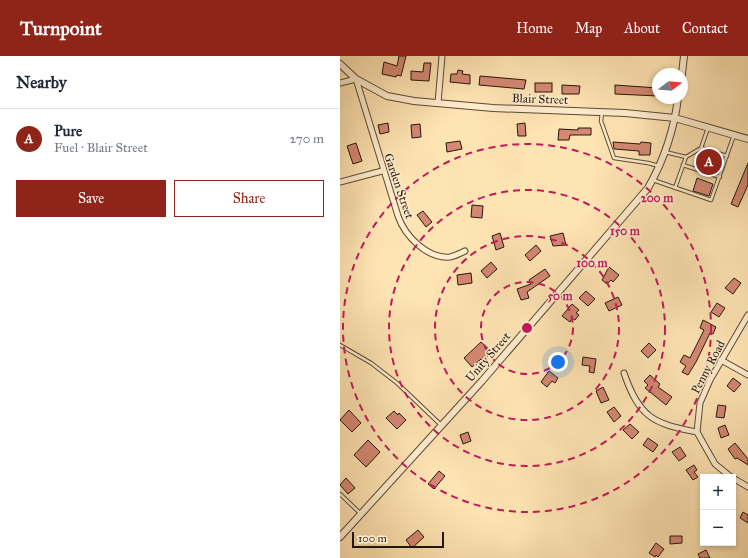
<!DOCTYPE html>
<meta charset="utf-8">
<style>
body{margin:0;font-family:"IM FELL Great Primer",serif;background:#f2f2f3;color:#1f2937}
.controls{position:absolute;right:12px;bottom:12px;display:grid;overflow:hidden;border-radius:0px;box-shadow:0 2px 6px #0003}
.controls button{width:36px;height:36px;display:grid;place-items:center;padding:0;border:0;border-bottom:1px solid #e0e1e3;background:#fff;color:#1f2937;font:20px sans-serif}
.compass{position:absolute;left:312px;top:12px;width:36px;height:36px;border-radius:50%;background:#fff;box-shadow:0 2px 6px #0003;rotate:74deg}
.scale{position:absolute;left:12px;bottom:10px;width:92px;box-sizing:border-box;padding-left:4px;border:2px solid #23170b;border-top:0;font-size:11px;line-height:14px;white-space:nowrap;color:#23170b;-webkit-text-stroke:3px #ffedce;paint-order:stroke}
.you{position:absolute;left:218px;top:306px;width:14px;height:14px;margin:-10px;border:3px solid #fff;border-radius:50%;background:#1a73e8;box-shadow:0 0 0 6px #1a73e833}
.badge{display:grid;place-items:center;width:26px;height:26px;border-radius:50%;background:#8f2418;color:#fff;font-size:13px;font-weight:700}
.pin{position:absolute;translate:-50% -50%;border:2px solid #fff;box-shadow:0 1px 4px #0006}
.list{margin:0;padding:0;list-style:none}
h2{display:flex;justify-content:space-between;align-items:center;height:52px;margin:0;padding:0 16px;font-size:17px}
h2 small{font-size:13px;font-weight:400;color:#747a83}
.list li{display:grid;grid-template-columns:26px 1fr auto;gap:12px;align-items:center;box-sizing:border-box;height:60px;padding:0 16px;border-top:1px solid #e0e1e3}
.list b{display:block;font-size:15px;white-space:nowrap}
.list p{margin:0;font-size:13px;white-space:nowrap;color:#747a83}
.list em{font-size:13px;font-style:normal;color:#747a83}
.actions{display:flex;gap:8px;padding:12px 16px}
.actions a{flex:1;padding:9px 0;border:1px solid #8f2418;border-radius:0px;text-align:center;font-size:14px;color:#8f2418}
.actions .main{background:#8f2418;color:#fff}
.map{position:relative;flex:none;width:408px;height:502px;overflow:hidden}
header{display:flex;align-items:center;gap:24px;box-sizing:border-box;height:56px;padding:0 20px;background:#8f2418;color:#fff}
header strong{font-size:19px}
nav{display:flex;gap:22px;margin-inline-start:auto;font-size:14px}
main{display:flex}
aside{flex:1;background:#fff}
.map>svg:first-child{display:block}
.building{fill:#d58873;stroke:#23170b}
.lines{fill:none;stroke-linecap:round;stroke-linejoin:round}
.service-casing{stroke:#5a4a35;stroke-width:4.5}
.minor-casing{stroke:#5a4a35;stroke-width:7}
.tertiary-casing{stroke:#5a4a35;stroke-width:8}
.service{stroke:#ffedce;stroke-width:2.5}
.minor{stroke:#ffedce;stroke-width:5}
.tertiary{stroke:#ffedce;stroke-width:6}
.ring{fill:none;stroke:#c2185b;stroke-width:2;stroke-dasharray:7 5}
.labels{text-anchor:middle;dominant-baseline:central;stroke-width:3;stroke-linejoin:round;paint-order:stroke}
.street-label{font-size:12px;fill:#23170b;stroke:#ffedce}
.centre{fill:#c2185b;stroke:#ffedce;stroke-width:2}
.ring-label{font-size:12px;text-anchor:middle;font-weight:bold;fill:#c2185b;stroke:#ffedce;stroke-width:3;stroke-linejoin:round;paint-order:stroke}
</style>
<header>
<strong>Turnpoint</strong>
<nav><a>Home</a><a>Map</a><a>About</a><a>Contact</a></nav>
</header>
<main>
<aside>
<h2>Nearby<small></small></h2>
<ul class="list">
<li><span class="badge">A</span><div><b>Pure</b><p>Fuel · Blair Street</p></div><em>270 m</em></li>
</ul>
<div class="actions"><a class="main">Save</a><a>Share</a></div>
</aside>
<div class="map">
<svg width="408" height="502" viewBox="0 0 408 502">
<rect width="100%" height="100%" fill="#ffe4b3"/>
<filter id="stains"><feTurbulence type="fractalNoise" baseFrequency=".005" numOctaves="4"/><feColorMatrix values="0 0 0 0 .2 0 0 0 0 .09 0 0 0 0 .02 0 0 0 .5 -.17"/></filter>
<radialGradient id="worn" r=".72"><stop offset=".6" stop-color="#630" stop-opacity="0"/><stop offset="1" stop-color="#630" stop-opacity=".3"/></radialGradient>
<g class="building">
<path d="M59 0H66L61 20 57 19 56 21 42 18 44 6 57 10Z"/>
<path d="M84 7H91L89 25 71 24V15L83 16Z"/>
<path d="M118 14 123 15 122 18 130 19V28L110 26 111 18H117Z"/>
<path d="M140 20 186 24 184 33 139 29Z"/>
<rect x="195" y="27" width="17" height="9"/>
<path d="M222 29 240 30 239 38H222Z"/>
<path d="M275 29 318 32V40L275 38Z"/>
<path d="M48 67 49 76 40 78 38 69Z"/>
<path d="M185 67 186 80H178L177 68Z"/>
<path d="M80 68 81 81 72 82 71 69Z"/>
<path d="M238 72H251V79H230L229 84H218L219 73 238 74Z"/>
<path d="M120 85 122 93 107 96 106 87Z"/>
<path d="M273 86 300 88 301 86 311 87 310 99H299V95L274 93Z"/>
<path d="M16 87 22 105 13 108 7 90Z"/>
<path d="M358 100 363 101 365 105H372L373 108 377 106 381 108 378 115 373 110 370 112 365 110 364 107 360 108 356 107Z"/>
<path d="M408 107V129L398 151 391 148Z"/>
<path d="M357 122 373 128 369 140 353 135Z"/>
<path d="M132 149 143 150 142 162 131 161Z"/>
<path d="M83 155 92 166 86 171 77 159Z"/>
<path d="M160 177 164 191 156 194 152 180Z"/>
<path d="M223 177 226 189 213 190 210 180Z"/>
<path d="M196 189 201 195 190 205 185 199Z"/>
<path d="M151 206 157 213 147 222 141 215Z"/>
<path d="M269 211 279 219 273 226 271 224 267 228 262 224Z"/>
<path d="M205 213 210 220 187 236 189 242 181 244 177 233 191 228 189 224Z"/>
<path d="M131 217 132 227 118 229 117 219Z"/>
<path d="M394 222 401 227 393 238 385 232Z"/>
<path d="M246 235 255 243 248 250 239 242Z"/>
<path d="M278 241 282 249 269 255 265 247Z"/>
<path d="M377 247 385 252 379 261 371 256Z"/>
<path d="M232 248 239 254 236 257 239 259 235 264 232 262 230 266 222 260Z"/>
<path d="M363 264 376 271 373 278 370 277 356 306 348 319 342 316 346 310 340 306 344 299 350 302 364 274 360 272Z"/>
<path d="M141 286 152 296 143 305 141 303 132 311 124 302Z"/>
<path d="M309 287 316 294 308 302 301 295Z"/>
<path d="M243 301 256 303 254 317 249 316 250 310 242 309Z"/>
<path d="M209 315 218 322 215 327 212 325 207 331 201 326Z"/>
<path d="M310 319 320 328 318 331 332 341 326 349 305 332 308 329 304 325Z"/>
<path d="M393 322 401 328 394 336 387 330Z"/>
<path d="M263 331 269 344 261 347 256 335Z"/>
<path d="M378 349 386 350 384 362 376 361Z"/>
<path d="M274 351 281 360 274 366 267 356Z"/>
<path d="M9 354 21 367 12 376 0 364Z"/>
<path d="M54 355 58 359 59 357 66 364 57 373 46 362Z"/>
<path d="M290 368 299 376 292 383 283 374Z"/>
<path d="M385 369 389 379 381 382 378 372Z"/>
<path d="M128 376 131 385 123 388 120 379Z"/>
<path d="M308 382 318 389 313 396 303 389Z"/>
<path d="M28 384 40 396 26 411 14 399Z"/>
<path d="M395 387 408 403V409L397 402 395 403 388 393Z"/>
<path d="M340 391 346 400 339 405 332 396Z"/>
<path d="M354 409 357 414 354 416 358 421 353 424 346 414Z"/>
<path d="M99 415 105 420 94 433 88 428Z"/>
<path d="M6 422 15 432 8 438 0 429Z"/>
<path d="M403 456 408 459V467L400 462Z"/>
<path d="M78 474 84 481 72 492 66 484Z"/>
<path d="M330 480H342V487L330 488Z"/>
<path d="M316 487 324 493 318 501 316 499 315 501 309 497Z"/>
<path d="M366 494 370 502H360L358 498Z"/>
</g>
<g class="lines">
<defs>
<g id="service">
<path d="M262 57 261 65 274 102 308 107 319 110"/>
<path d="M361 92 387 100"/>
<path d="M325 96 346 101 361 92 368 72"/>
<path d="M366 102 368 94"/>
<path d="M374 106 377 97"/>
<path d="M343 109 380 121"/>
<path d="M361 115 363 109"/>
<path d="M370 118 372 113"/>
<path d="M313 124 371 144 394 79"/>
<path d="M335 132 346 101"/>
<path d="M0 289 31 307 57 327 101 369"/>
<path d="M0 438 21 458"/>
</g>
<g id="minor">
<path d="M0 27 16 23 58 160C65 180 87 203 110 201 115 200 121 197 125 195"/>
<path d="M98 47 102 0"/>
<path d="M0 126 42 115"/>
<path d="M381 304 408 319"/>
<path d="M284 317C299 361 313 368 357 376"/>
<path d="M357 376 360 347 370 324 408 259"/>
<path d="M357 376 375 408 391 421"/>
<path d="M393 422 408 431"/>
</g>
<g id="tertiary">
<path d="M0 8 16 23 47 40 74 45 153 52 285 57 335 62 408 83"/>
<path d="M342 18 344 0"/>
<path d="M0 481 142 325 308 132C324 104 334 74 338 42"/>
</g>
</defs>
<use href="#service" class="service-casing"/>
<use href="#minor" class="minor-casing"/>
<use href="#tertiary" class="tertiary-casing"/>
<use href="#service" class="service"/>
<use href="#minor" class="minor"/>
<use href="#tertiary" class="tertiary"/>
</g>
<g class="ring">
<circle cx="187" cy="272" r="46"/>
<circle cx="187" cy="272" r="92"/>
<circle cx="187" cy="272" r="138"/>
<circle cx="187" cy="272" r="184"/>
</g>
<g class="labels">
<g class="street-label">
<text transform="translate(200 43) rotate(2)">Blair Street</text>
<text transform="translate(59 130) rotate(71)">Garden Street</text>
<text transform="translate(148 301) rotate(-49)">Unity Street</text>
<text transform="translate(368 311) rotate(-62)">Penny Road</text>
</g>
</g>
<circle cx="187" cy="272" r="6" class="centre"/>
<g class="ring-label">
<text x="317" y="146">200 m</text>
<text x="285" y="179">150 m</text>
<text x="252" y="211">100 m</text>
<text x="220" y="244">50 m</text>
</g>
<rect width="100%" height="100%" filter="url(#stains)"/>
<rect width="100%" height="100%" fill="url(#worn)"/>
</svg>
<div class="controls">
<button>+</button>
<button>−</button>
</div>
<svg class="compass" viewBox="-18 -18 36 36"><path d="M0-13l5 13h-10z" fill="#e53935"/><path d="M0 13l5-13h-10z" fill="#747a83"/></svg>
<div class="scale">100 m</div>
<div class="you"></div>
<div class="pin badge" style="left:369px;top:106px">A</div>
</div>
</main>
